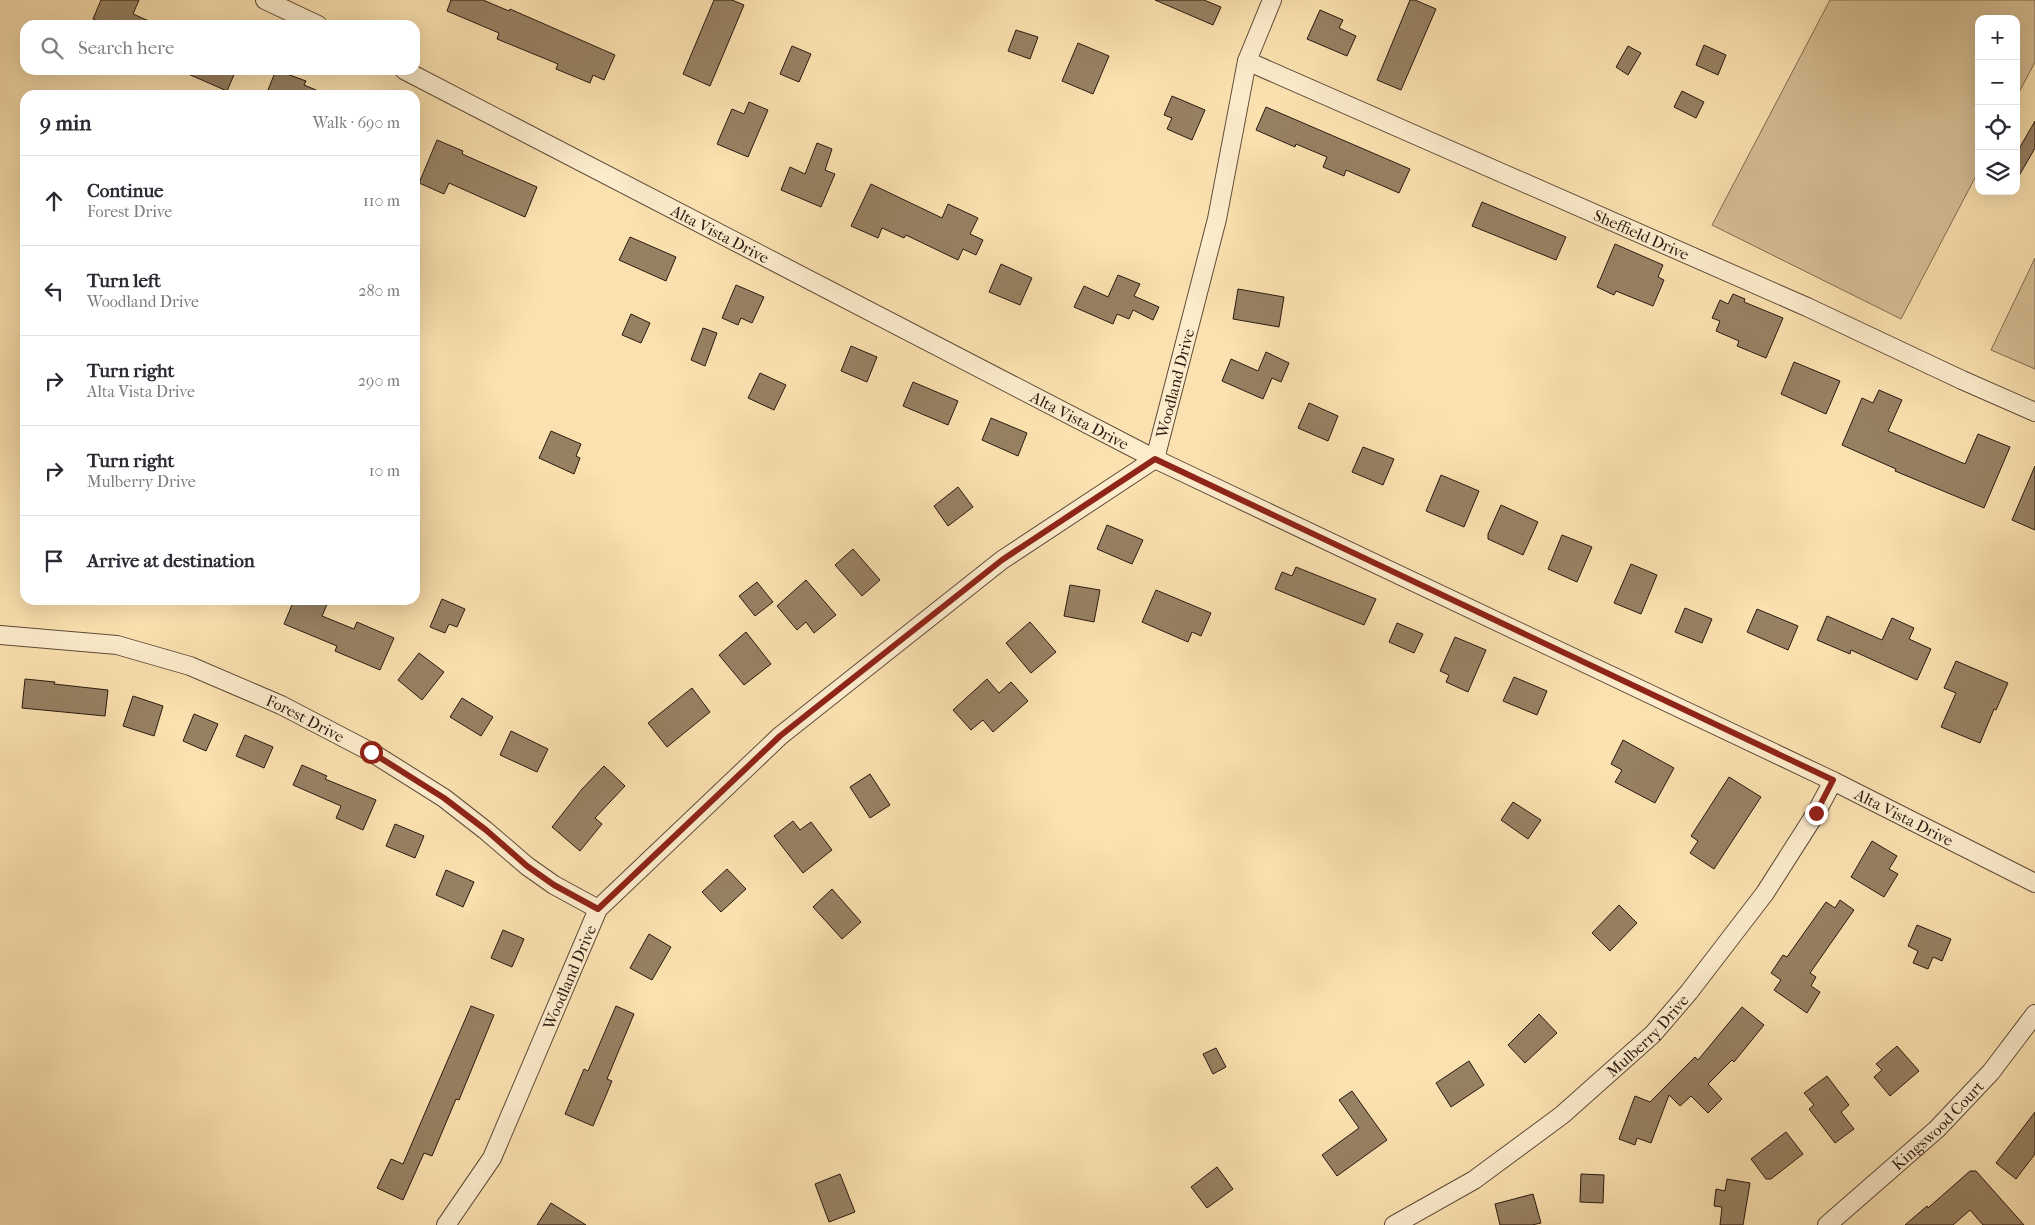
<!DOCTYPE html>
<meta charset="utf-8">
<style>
body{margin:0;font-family:"IM FELL French Canon",serif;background:#f7f7f7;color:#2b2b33}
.controls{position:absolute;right:15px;top:15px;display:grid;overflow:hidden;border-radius:10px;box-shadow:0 5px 20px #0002}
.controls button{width:45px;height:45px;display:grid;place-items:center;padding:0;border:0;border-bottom:1px solid #e1e1e2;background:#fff;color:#2b2b33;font:25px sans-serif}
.stop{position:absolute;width:15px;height:15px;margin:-11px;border:4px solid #8f2418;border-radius:50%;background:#fff}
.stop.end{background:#8f2418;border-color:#fff;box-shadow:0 1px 5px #0008}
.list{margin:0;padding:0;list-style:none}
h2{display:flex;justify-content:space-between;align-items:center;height:65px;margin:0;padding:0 20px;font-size:21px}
h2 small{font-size:16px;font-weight:400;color:#7c7c81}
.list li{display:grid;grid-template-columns:32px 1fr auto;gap:15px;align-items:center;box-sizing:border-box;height:90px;padding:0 20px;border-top:1px solid #e1e1e2}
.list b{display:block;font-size:19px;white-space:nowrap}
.list p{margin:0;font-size:16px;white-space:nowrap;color:#7c7c81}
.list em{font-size:16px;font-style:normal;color:#7c7c81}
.icon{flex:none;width:28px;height:28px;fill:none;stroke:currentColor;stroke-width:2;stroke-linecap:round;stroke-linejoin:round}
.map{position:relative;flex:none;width:2035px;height:1225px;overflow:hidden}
.search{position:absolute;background:#fff;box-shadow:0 5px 20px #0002;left:20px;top:20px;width:400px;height:55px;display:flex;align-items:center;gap:12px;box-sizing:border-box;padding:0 18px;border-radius:15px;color:#7c7c81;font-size:19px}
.panel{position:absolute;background:#fff;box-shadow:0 5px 20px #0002;left:20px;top:90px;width:400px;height:515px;border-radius:15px}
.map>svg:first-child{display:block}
.green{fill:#d7bf95;stroke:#806c52}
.building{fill:#978163;stroke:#2a190f}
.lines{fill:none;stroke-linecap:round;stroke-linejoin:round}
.minor-casing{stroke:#5e4b37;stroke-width:20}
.minor{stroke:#fceccc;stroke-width:18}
.route{stroke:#8f2418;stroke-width:6}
.labels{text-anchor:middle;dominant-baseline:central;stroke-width:4;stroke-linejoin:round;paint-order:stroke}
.street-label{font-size:16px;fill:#2a190f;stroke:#fceccc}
</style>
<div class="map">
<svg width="2035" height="1225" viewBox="0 0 2035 1225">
<rect width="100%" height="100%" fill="#fbe1b0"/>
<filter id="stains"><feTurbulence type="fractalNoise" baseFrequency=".004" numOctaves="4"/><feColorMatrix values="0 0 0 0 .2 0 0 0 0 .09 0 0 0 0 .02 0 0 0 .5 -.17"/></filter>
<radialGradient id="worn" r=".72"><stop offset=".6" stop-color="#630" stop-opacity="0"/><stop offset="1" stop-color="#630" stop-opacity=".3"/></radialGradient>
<g class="green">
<path d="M1830 0H2035V62L2016 98V19H1979V170L1901 319 1712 225Z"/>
<path d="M2035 258V369L1991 350Z"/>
</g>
<g class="building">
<path d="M101 0H139L133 14 158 25H108L93 19Z"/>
<path d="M451 0H483L509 11 510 9 615 55 604 80 593 75 590 83 556 69 558 64 497 39 499 33 447 11Z"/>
<path d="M714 0H732L744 5 710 86 683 74Z"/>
<path d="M1155 0H1204L1221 7 1213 25Z"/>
<path d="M1410 0H1415L1436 9 1401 90 1377 80Z"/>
<path d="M1320 10 1343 20 1339 28 1356 36 1347 56 1307 39Z"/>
<path d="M1016 30 1038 37 1030 59 1008 51Z"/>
<path d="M1078 43 1109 56 1093 94 1062 81Z"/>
<path d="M1704 45 1726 55 1718 75 1696 65Z"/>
<path d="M792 46 811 54 799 82 780 74Z"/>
<path d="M1628 46 1641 53 1628 75 1616 67Z"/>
<path d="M179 70H236L227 91Z"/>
<path d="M276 70 306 81 304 85 328 95H279L268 90Z"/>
<path d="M1682 91 1704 102 1696 118 1674 107Z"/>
<path d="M1172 96 1205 110 1192 140 1167 129 1172 118 1164 115Z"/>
<path d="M749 102 768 110 748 157 717 144 732 109 744 114Z"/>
<path d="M1266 107 1410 169 1399 193 1346 170 1344 176 1323 167 1327 157 1296 144 1295 147 1256 130Z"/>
<path d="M2035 121V148L2016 181V154Z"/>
<path d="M437 140 463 151 462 154 537 187 525 217 449 183 444 194 419 183Z"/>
<path d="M817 143 832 149 825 170 835 174 821 207 781 190 790 167 805 174Z"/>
<path d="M871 184 942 218 948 204 978 218 970 234 983 240 976 255 963 249 958 260 906 235 904 238 882 228 878 238 851 226Z"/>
<path d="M1482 202 1566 237 1556 260 1472 226Z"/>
<path d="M630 237 676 257 666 281 619 260Z"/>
<path d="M1615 244 1663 265 1658 277 1664 280 1653 306 1616 291 1614 295 1597 287Z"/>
<path d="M1001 264 1032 278 1020 305 989 292Z"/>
<path d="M1118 275 1140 284 1134 296 1159 307 1153 320 1133 310 1129 319 1117 314 1113 324 1074 307 1084 286 1108 297Z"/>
<path d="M736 285 764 297 752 323 741 318 738 325 722 318Z"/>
<path d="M1238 289 1284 297 1279 327 1233 319Z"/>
<path d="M1733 294 1745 299 1744 302 1783 318 1766 358 1737 346 1739 341 1716 331 1720 321 1712 318 1720 300 1728 304Z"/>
<path d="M631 314 650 323 641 343 622 335Z"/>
<path d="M703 328 717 333 705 366 691 360Z"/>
<path d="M851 346 877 357 867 382 841 371Z"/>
<path d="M1266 352 1289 363 1281 382 1272 378 1263 399 1222 381 1231 359 1258 371Z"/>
<path d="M1794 362 1840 381 1826 414 1781 394Z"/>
<path d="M760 373 786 385 774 410 748 398Z"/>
<path d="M913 382 958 401 948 425 903 406Z"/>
<path d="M1879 390 1902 400 1888 431 1965 464 1978 434 2010 447 1984 508 1895 471 1896 469 1842 445 1862 398 1873 403Z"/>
<path d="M1309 403 1338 416 1328 441 1298 428Z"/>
<path d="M991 418 1027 433 1018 456 982 440Z"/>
<path d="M551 431 581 444 576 456 580 458 574 474 539 458Z"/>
<path d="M1363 447 1394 459 1383 485 1352 472Z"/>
<path d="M2035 466V530L2012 520Z"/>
<path d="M1441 475 1479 491 1464 527 1426 511Z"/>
<path d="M958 487 973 507 948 526 934 506Z"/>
<path d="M1501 505 1538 522 1523 555 1488 539V534Z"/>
<path d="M1107 525 1143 540 1132 564 1097 549Z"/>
<path d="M1562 535 1592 547 1577 582 1548 569Z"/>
<path d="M853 549 880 580 862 596 835 565Z"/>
<path d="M1631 564 1657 575 1641 614 1614 603Z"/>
<path d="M1296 567 1376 599 1364 625 1275 589 1282 572 1292 576Z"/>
<path d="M806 580 836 615 814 633 806 622 797 630 777 606Z"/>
<path d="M757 582 773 602 755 616 739 596Z"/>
<path d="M1070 585 1100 590 1094 622 1064 616Z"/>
<path d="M1156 590 1211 613 1201 636 1192 632 1188 642 1142 622Z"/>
<path d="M442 599 465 609 457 627 449 624 445 633 430 627Z"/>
<path d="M294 600H329L322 616 354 629 357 622 394 638 380 670 335 651 337 646 284 624Z"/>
<path d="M1685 608 1712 619 1702 643 1675 632Z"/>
<path d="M1757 609 1798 626 1788 650 1747 632Z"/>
<path d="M1827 616 1882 640 1892 618 1914 628 1909 639 1931 649 1917 680 1851 650 1850 654 1817 640Z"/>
<path d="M1030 622 1056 652 1031 673 1006 643Z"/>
<path d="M1397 623 1423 634 1414 653 1389 642Z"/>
<path d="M746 632 771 664 744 685 719 655Z"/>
<path d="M1455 637 1486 650 1468 692 1446 682 1449 675 1440 671Z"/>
<path d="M419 653 444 672 422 700 398 680Z"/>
<path d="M1956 661 2008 683 1996 710 1994 709 1980 743 1941 727 1956 693 1944 688Z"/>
<path d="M1514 677 1547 691 1537 715 1503 701Z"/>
<path d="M25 679 55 682 54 684 108 690 105 716 22 708Z"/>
<path d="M987 679 999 693 1011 682 1028 701 993 732 983 720 971 730 953 710Z"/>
<path d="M692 688 710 712 667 747 648 723Z"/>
<path d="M133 696 163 706 154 736 123 726Z"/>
<path d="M462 698 493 717 481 736 450 717Z"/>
<path d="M194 714 218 724 206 751 183 741Z"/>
<path d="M511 731 548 749 537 772 500 755Z"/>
<path d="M245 735 273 747 264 768 236 756Z"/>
<path d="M1623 740 1674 768 1655 803 1615 782 1622 770 1611 764Z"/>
<path d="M302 765 327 776 325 779 376 800 363 830 336 818 341 806 293 785Z"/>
<path d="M604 766 625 786 595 818 602 824 580 851 552 827 582 789Z"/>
<path d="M870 774 890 805 870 818 850 787Z"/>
<path d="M1729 777 1761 797 1714 869 1690 853 1698 841 1691 836Z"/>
<path d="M1513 802 1541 820 1528 839 1501 820Z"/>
<path d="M793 821 800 830 811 822 832 850 803 873 774 836Z"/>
<path d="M395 824 424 836 415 858 386 846Z"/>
<path d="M1872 841 1897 856 1889 869 1898 874 1884 897 1851 877Z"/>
<path d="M727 869 746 889 721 912 702 892Z"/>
<path d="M446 870 474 882 463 907 436 895Z"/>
<path d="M832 889 861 922 842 939 813 907Z"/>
<path d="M1840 900 1854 910 1810 973 1816 977 1811 986 1820 992 1807 1013 1774 990 1781 980 1771 973 1783 955 1787 957 1826 902 1835 908Z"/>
<path d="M1619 905 1637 923 1610 951 1592 933Z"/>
<path d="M1917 925 1951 939 1942 961 1933 957 1928 969 1913 963 1918 951 1908 946Z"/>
<path d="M503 930 524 939 512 967 491 958Z"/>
<path d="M649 934 671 947 652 980 630 968Z"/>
<path d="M471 1006 494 1015 459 1100 456 1099 432 1156 424 1153 403 1200 377 1188 391 1159 403 1164Z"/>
<path d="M616 1006 634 1014 607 1079 612 1081 593 1126 565 1114 584 1069 588 1071Z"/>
<path d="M1742 1007 1764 1025 1734 1062 1732 1060 1708 1084 1722 1099 1708 1113 1691 1096 1680 1106 1669 1095 1651 1143 1637 1138 1635 1145 1619 1139 1635 1096 1650 1102 1695 1057 1698 1060Z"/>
<path d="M1539 1014 1557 1033 1525 1063 1508 1045Z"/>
<path d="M1897 1046 1919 1071 1890 1096 1874 1077 1882 1070 1876 1064Z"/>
<path d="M1216 1048 1226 1067 1213 1074 1203 1054Z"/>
<path d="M1469 1061 1484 1085 1451 1107 1436 1083Z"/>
<path d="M1827 1076 1849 1105 1841 1112 1854 1129 1835 1143 1809 1109 1814 1105 1804 1093Z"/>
<path d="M1352 1091 1387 1140 1337 1176 1322 1155 1359 1128 1339 1100Z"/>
<path d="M2035 1112V1154L2016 1179 1996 1163Z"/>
<path d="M1786 1132 1803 1154 1771 1179H1766L1751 1159Z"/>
<path d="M1217 1167 1233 1189 1207 1208 1191 1187Z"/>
<path d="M1970 1171H1976L2024 1225H1983L1970 1210 1953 1225H1905L1927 1206 1928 1208Z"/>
<path d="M840 1174 855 1212 829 1222 815 1184Z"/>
<path d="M1581 1174 1604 1175 1603 1203 1580 1202Z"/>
<path d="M1727 1179 1750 1183 1743 1225H1720L1722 1207 1714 1206 1716 1189 1725 1191Z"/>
<path d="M1533 1194 1541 1223 1532 1225H1500L1495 1204Z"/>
<path d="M551 1203 586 1225H537Z"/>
</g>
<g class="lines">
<defs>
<g id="minor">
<path d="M265 0 318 25"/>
<path id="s1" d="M1247 61 1807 307 1962 380 2035 412"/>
<path id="s2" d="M404 70 1155 459 1833 781 2035 883"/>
<path id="s3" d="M0 635 117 645 190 666 281 705 371 752 444 798 485 830 527 866 554 885 598 909"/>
<path id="s4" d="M446 1225 492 1158 598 909 780 736 1002 560 1155 459 1217 219 1247 61 1272 0"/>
<path id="s5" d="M1394 1225 1474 1180 1562 1115 1653 1034 1689 992 1765 893 1816 813 1833 781"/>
<path id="s6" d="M1827 1225 1937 1129 1991 1072 2035 1014"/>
</g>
</defs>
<use href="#minor" class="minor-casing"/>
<use href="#minor" class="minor"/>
</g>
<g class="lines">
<path class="route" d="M371 752 444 798 486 830 527 866 554 885 598 909 780 736 1002 560 1155 459 1833 780 1816 813"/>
</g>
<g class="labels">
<g class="street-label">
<text stroke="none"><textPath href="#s2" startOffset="356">Alta Vista Drive</textPath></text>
<text stroke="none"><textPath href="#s1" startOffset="431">Sheffield Drive</textPath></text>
<text stroke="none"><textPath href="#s4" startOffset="1148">Woodland Drive</textPath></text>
<text stroke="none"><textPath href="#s2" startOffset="761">Alta Vista Drive</textPath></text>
<text stroke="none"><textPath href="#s3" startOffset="320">Forest Drive</textPath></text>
<text stroke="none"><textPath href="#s2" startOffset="1676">Alta Vista Drive</textPath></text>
<text stroke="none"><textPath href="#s4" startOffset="278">Woodland Drive</textPath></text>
<text stroke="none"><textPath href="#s5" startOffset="318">Mulberry Drive</textPath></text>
<text stroke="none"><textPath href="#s6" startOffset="149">Kingswood Court</textPath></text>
</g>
</g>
<rect width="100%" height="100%" filter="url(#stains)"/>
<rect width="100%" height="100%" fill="url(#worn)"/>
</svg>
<div class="controls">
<button>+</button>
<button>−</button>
<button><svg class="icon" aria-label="locate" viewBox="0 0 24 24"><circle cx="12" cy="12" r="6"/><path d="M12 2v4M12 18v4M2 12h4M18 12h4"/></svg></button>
<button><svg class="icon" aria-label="layers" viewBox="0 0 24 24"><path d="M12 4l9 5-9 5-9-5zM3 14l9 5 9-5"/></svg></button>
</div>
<div class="stop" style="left:371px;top:752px"></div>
<div class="stop end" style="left:1816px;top:813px"></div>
<div class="search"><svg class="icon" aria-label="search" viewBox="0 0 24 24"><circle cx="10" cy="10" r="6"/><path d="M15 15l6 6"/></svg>Search here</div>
<section class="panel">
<h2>9 min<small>Walk · 690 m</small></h2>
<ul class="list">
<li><svg class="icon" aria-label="ahead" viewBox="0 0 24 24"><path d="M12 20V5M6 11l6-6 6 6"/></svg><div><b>Continue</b><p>Forest Drive</p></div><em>110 m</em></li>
<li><svg class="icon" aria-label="left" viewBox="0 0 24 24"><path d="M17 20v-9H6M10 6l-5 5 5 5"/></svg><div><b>Turn left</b><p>Woodland Drive</p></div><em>280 m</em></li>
<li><svg class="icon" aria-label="right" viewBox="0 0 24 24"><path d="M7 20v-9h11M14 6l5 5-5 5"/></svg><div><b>Turn right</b><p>Alta Vista Drive</p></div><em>290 m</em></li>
<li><svg class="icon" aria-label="right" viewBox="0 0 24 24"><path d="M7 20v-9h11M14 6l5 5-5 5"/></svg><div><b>Turn right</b><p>Mulberry Drive</p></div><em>10 m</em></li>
<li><svg class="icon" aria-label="arrive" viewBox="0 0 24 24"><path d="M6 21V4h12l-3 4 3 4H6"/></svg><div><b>Arrive at destination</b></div></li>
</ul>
</section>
</div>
